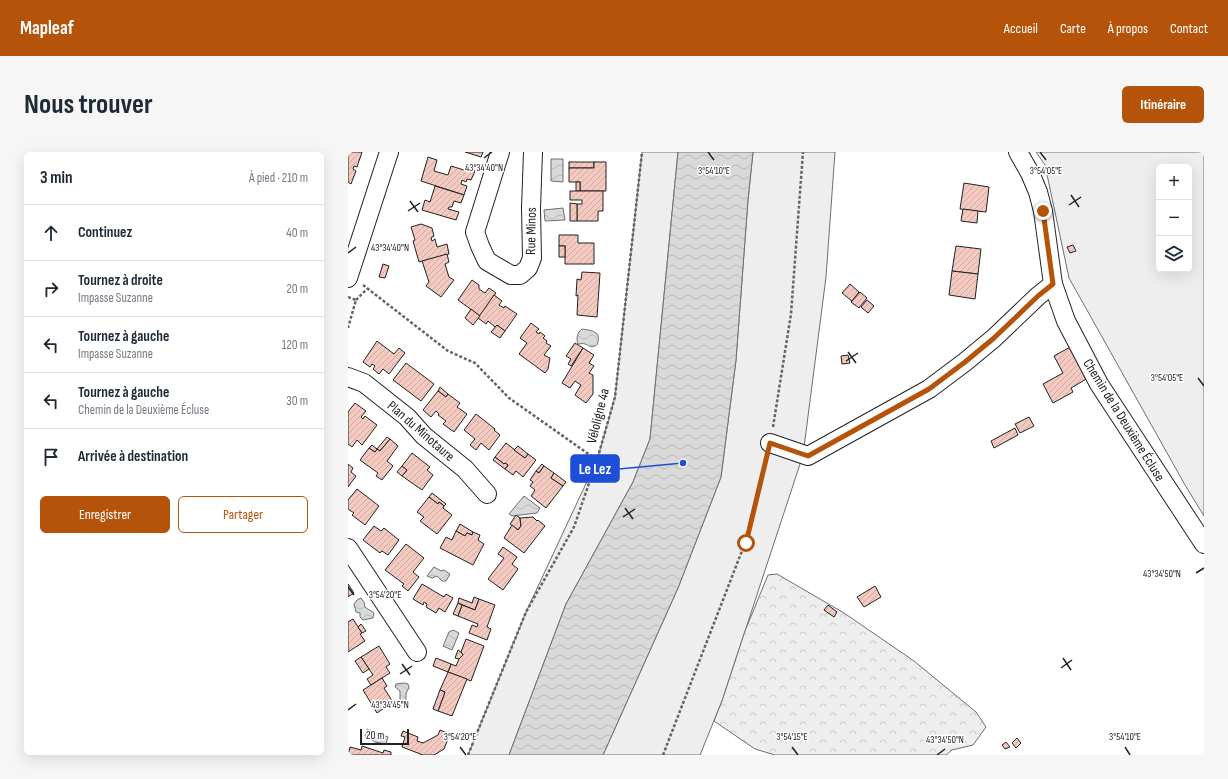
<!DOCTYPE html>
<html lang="fr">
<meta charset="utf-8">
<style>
body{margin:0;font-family:"Sofia Sans Condensed",sans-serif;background:#f6f6f7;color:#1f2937}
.controls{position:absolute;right:12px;top:12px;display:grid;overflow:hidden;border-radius:6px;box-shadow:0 4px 16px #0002}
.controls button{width:36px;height:36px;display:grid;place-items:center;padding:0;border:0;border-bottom:1px solid #e0e1e3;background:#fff;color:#1f2937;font:20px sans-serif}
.scale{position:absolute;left:12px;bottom:10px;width:49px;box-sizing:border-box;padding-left:4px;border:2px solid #222;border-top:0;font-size:11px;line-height:14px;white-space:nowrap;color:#222;-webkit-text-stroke:3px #fff;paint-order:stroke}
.stop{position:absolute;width:12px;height:12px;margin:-9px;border:3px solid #b45309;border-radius:50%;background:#fff}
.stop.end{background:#b45309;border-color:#fff;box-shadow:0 1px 4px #0008}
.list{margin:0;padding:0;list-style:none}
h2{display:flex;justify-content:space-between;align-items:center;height:52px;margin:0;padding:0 16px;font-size:17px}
h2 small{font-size:13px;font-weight:400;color:#747a83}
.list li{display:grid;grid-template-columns:26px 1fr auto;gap:12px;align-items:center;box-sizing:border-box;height:56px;padding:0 16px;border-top:1px solid #e0e1e3}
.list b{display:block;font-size:15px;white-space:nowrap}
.list p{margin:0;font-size:13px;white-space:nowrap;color:#747a83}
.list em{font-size:13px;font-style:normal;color:#747a83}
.actions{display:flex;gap:8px;padding:12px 16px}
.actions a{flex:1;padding:9px 0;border:1px solid #b45309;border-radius:6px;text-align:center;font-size:14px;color:#b45309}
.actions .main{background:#b45309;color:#fff}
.icon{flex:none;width:22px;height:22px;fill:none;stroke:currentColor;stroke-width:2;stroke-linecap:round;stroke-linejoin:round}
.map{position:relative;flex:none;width:856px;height:603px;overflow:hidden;border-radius:6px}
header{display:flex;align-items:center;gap:24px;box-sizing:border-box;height:56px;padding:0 20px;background:#b45309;color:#fff}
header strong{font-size:19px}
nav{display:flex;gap:22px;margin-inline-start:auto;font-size:14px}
.intro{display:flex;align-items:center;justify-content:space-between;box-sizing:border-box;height:96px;padding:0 24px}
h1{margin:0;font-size:28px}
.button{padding:10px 18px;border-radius:6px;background:#b45309;color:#fff;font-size:14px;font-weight:700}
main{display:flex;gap:24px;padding:0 24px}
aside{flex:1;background:#fff;border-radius:6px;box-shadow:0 4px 16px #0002}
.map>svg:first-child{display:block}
.grass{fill:#eee;stroke:#6f6f6f;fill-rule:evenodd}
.forest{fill:url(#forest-crowns);stroke:#6f6f6f}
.water{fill:url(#water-waves);stroke:#6f6f6f}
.building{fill:url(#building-hatch);stroke:#222}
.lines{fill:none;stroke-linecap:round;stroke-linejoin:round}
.minor-casing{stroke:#222;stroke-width:20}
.path{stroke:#646464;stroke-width:2.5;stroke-dasharray:3 2;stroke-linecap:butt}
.minor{stroke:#fff;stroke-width:18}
.route{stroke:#b45309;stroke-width:5}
.ticks{fill:none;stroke:#222;stroke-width:1.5}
.labels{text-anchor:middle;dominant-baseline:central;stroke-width:3;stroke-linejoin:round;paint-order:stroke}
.street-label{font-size:14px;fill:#222;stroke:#fff}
.ticks-label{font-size:10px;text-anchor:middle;fill:#222;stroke:#fff;stroke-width:3;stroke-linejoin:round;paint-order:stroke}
.leader{fill:none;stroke:#1d4ed8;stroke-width:1.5}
.callout-dot{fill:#1d4ed8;stroke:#fff;stroke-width:1.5}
.callout{fill:#1d4ed8;stroke:#1d4ed8;stroke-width:1.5}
.callout-label{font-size:15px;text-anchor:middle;font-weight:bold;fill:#fff}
</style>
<header>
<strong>Mapleaf</strong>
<nav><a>Accueil</a><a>Carte</a><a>À propos</a><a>Contact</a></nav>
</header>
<div class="intro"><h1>Nous trouver</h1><a class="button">Itinéraire</a></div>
<main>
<aside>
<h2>3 min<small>À pied · 210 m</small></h2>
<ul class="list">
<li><svg class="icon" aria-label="ahead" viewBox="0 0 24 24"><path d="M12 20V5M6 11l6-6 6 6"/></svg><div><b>Continuez</b></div><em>40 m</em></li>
<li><svg class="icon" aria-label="right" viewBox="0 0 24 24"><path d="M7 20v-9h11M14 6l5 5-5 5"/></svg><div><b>Tournez à droite</b><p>Impasse Suzanne</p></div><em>20 m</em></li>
<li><svg class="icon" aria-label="left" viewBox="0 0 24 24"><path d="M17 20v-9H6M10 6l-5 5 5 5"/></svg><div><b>Tournez à gauche</b><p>Impasse Suzanne</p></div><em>120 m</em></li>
<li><svg class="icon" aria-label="left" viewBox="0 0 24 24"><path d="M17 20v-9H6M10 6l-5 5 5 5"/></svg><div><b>Tournez à gauche</b><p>Chemin de la Deuxième Écluse</p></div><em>30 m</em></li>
<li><svg class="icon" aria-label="arrive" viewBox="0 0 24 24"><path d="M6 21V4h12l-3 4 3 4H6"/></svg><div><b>Arrivée à destination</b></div></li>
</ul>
<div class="actions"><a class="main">Enregistrer</a><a>Partager</a></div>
</aside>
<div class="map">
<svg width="856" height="603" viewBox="0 0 856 603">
<defs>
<pattern id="forest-crowns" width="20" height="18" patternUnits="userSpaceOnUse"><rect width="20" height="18" fill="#eee"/><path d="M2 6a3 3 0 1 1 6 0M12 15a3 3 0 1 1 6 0" fill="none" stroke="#ccc"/></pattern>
<pattern id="water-waves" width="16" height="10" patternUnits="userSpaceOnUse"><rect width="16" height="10" fill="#d9d9d9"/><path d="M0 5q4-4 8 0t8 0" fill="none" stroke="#bababa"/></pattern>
<pattern id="building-hatch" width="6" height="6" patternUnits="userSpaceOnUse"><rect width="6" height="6" fill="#f3c9c0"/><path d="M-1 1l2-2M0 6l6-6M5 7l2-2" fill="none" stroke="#d0aca5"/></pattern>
</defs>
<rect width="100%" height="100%" fill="#fff"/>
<g class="grass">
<path d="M294 0H330L302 287 285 330 218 452 161 603H120L178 460 249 308 267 245Z"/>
<path d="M405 0H487L478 125 455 303 374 549 352 603H255L330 436 373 325 388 208 400 48Z"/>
<path d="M688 0H856V364L837 333 721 126 697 13ZM811 15H841V117H811Z"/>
</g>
<path class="forest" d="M429 422 496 461 566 509 628 560 638 575 625 593 604 598 598 603H427L407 597 366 569 374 549 397 479 420 423Z"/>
<g class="water">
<path d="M330 0H405L400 48 388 208 373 325 330 436 255 603H161L218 452 285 330 302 287Z"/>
<path d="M203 7H215V30L203 29Z"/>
<path d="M215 56 217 68 197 69 196 58Z"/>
<path d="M234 177C241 178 253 179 250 189 250 192 249 193 247 194 242 196 241 193 237 192 235 191 233 192 230 192 228 186 229 181 234 177Z"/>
<path d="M176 344 192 356 189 361 164 364 161 362Z"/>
<path d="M86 415 93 419 96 418 102 422 98 429H94L89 424 84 426 79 424Z"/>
<path d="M13 446 16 450 17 455 26 461 25 466 15 468 12 465V461L8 460 6 452 9 448Z"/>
<path d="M105 478 111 481 104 498 95 494 101 480Z"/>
<path d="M56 531 60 532 61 536 58 541V548L55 550 52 549V539L47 535 48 532Z"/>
<path d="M19 577 40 585 38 592 27 590 17 584Z"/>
</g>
<g class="building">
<path d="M0 0H14L9 15 6 14 5 17 8 19 3 32 0 30Z"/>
<path d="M117 0H135L133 5Z"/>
<path d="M80 5 89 8 86 19 100 23 103 14 116 18 117 16 127 19 123 28 119 27 118 30 114 28 113 32 119 34 116 43 73 29Z"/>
<rect x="221" y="10" width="25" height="6"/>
<path d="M246 10H258V39H232V30H221V16H246Z"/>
<rect x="228" y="30" width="4" height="9"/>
<path d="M616 31 641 35 638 60 612 57Z"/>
<path d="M87 34 116 43 113 51 106 49 104 55H101L100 57 111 60 108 68 74 58 77 48 82 50Z"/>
<path d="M222 39H255V59H250V69H229V52H234V48H222Z"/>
<path d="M222 51 229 52V69H222Z"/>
<path d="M615 57 630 59 629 71 613 69Z"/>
<path d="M73 72 84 76 86 84 83 86 84 89 87 87 89 95 99 92 101 102 71 110 65 89 67 88 63 75Z"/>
<path d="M211 83H230V91H246V112H217V94H211Z"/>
<path d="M725 93 728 99 722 101 719 95Z"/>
<rect x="211" y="94" width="6" height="11"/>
<path d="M608 94 633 97 630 122 604 119Z"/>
<path d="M99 102 101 110 97 112 101 125 106 128 93 145 78 134 81 130 74 109Z"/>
<path d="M35 112 41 114 37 126 31 125Z"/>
<path d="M604 119 630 122 627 147 601 143Z"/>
<path d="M234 120 252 121 249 165 229 163 230 143 228 144 229 127 233 128Z"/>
<path d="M124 128 131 133V137L137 141 141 136 148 141 132 164 110 148Z"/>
<path d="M502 132 511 140 504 149 494 141Z"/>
<path d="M512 140 519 146 511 156 503 150Z"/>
<path d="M146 143 154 149 151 153 156 156 157 154 169 162 157 179 149 173 147 175 140 169 138 172 130 166Z"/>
<path d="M519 148 526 154 520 161 513 155Z"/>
<path d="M123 157 132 164 125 173 117 166Z"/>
<path d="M183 171 191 177 188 180 191 182 192 180 197 184 195 186 199 189 198 191 203 194 196 203 202 206 200 217 197 221 171 202 179 191 172 186Z"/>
<path d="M149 173 157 179 152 186 143 180Z"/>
<path d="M29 189 46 202 51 196 57 201 41 222 35 217 31 222 25 217 27 214 24 212 22 215 15 210Z"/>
<path d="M227 191 235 196 223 214 220 212 223 207 218 204Z"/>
<path d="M724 194 740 226 723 236 725 240 705 251 695 232 715 221 706 204Z"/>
<path d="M235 196 246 203 241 211 246 214 241 221 245 223V242L238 251 227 243 233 233 227 229 222 236 214 231Z"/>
<path d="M500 203 502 211 494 212 493 204Z"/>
<path d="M58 211 86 232 73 249 45 228Z"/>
<path d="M92 235 100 242 98 245 90 239Z"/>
<path d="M90 239 98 245 100 242 112 251 109 255 119 262 106 280 95 272 98 269 90 263 91 262 88 259 83 265 75 258Z"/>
<path d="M7 251 18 259 13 265 15 267 17 264 29 273 14 293 9 288 4 295 0 292V260Z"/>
<path d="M128 262 147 277 146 278 152 283 141 298 133 291 128 298 122 293 127 287 116 278Z"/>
<path d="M681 265 686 274 672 281 667 272Z"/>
<path d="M667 276 670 283 646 296 643 289Z"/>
<path d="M39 285 42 287 32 299 29 297Z"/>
<path d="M42 287 50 294 39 309 45 314 34 328 28 324 30 321 12 308 21 296 27 300 29 297 32 299Z"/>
<path d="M158 291 177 306 180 302 188 308 175 325 168 319 165 323 157 317 160 313 157 311 156 312 147 305Z"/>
<path d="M24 293 29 297 27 300 21 296Z"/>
<path d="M170 294 180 302 177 306 166 298Z"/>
<path d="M64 301 82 315 79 318 85 323 74 338 54 324 59 318 54 314Z"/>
<path d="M147 305 156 312 157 311 160 313 157 317 145 308Z"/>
<path d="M0 312 5 316 3 320 8 324 0 335Z"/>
<path d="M194 312 196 314 191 321 188 319Z"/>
<path d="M54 314 59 318 54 324 49 320Z"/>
<path d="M196 314 206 321 203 326 215 334 198 356 183 344 187 338 182 334 185 330 182 328 188 319 191 321Z"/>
<path d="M206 321 218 330 215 334 203 326Z"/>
<path d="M9 337 31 354 17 373 4 363 6 361 0 357V348Z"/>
<path d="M84 341 98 352 96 354 91 350 90 352 81 345Z"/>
<path d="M81 345 90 352 91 350 96 354 95 356 104 363 89 382 72 369 76 365 69 360Z"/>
<path d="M168 363 172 366 173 374 170 378 162 372Z"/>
<path d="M185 365 189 369 190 368 197 374 176 401 156 386 164 373 170 378 173 374 172 366Z"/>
<path d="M112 372 125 380 124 383 119 381 117 384 108 379Z"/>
<path d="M26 374 33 379 36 376 51 388 40 403 34 399 32 401 15 388Z"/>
<path d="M108 379 117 384 119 381 124 383 125 380 132 383 130 388 136 392 125 413 92 396 98 385 104 388Z"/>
<path d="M58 392 76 406 65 420 71 425 60 439 54 434 56 432 37 418Z"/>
<path d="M155 395 169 405 164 412 170 417 155 438 140 427 156 406 150 402Z"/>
<path d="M0 432 6 441 0 445Z"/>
<path d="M74 432 96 445 98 442 105 446 97 460 91 456 88 461 78 455 79 452 76 450 75 453 65 447Z"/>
<path d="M527 434 533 445 516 455 509 445Z"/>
<path d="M126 445 131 447 127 458 110 451 111 446 124 451Z"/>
<path d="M131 447 147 453 139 475 143 477 139 488 121 481 124 473 129 475 130 472 110 464 114 453 127 458Z"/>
<path d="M110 451 114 453 110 464 105 462Z"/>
<path d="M480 453 489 460 486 465 476 458Z"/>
<path d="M5 467 14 481 12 482 17 489 0 500V470Z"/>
<path d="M13 472 18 479 14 481 10 475Z"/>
<path d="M118 487 136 494 123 529 100 520 103 512 108 514 111 507 115 503 113 500Z"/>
<path d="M31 494 42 512 38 515 42 521 23 533 19 527 25 523 13 505Z"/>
<path d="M110 498 113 500 115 503 111 507 107 506Z"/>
<path d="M13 505 21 517 15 521 7 509Z"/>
<path d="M88 506 103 512 100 520 85 514Z"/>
<path d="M100 520 119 527 104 564 90 559 97 540 92 538Z"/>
<path d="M34 526 39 534 36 536 45 550 29 561 15 538Z"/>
<path d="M92 538 97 540 90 559 85 557Z"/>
<path d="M92 578 102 582 96 597 86 603H75L54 595 57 585 53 584 55 579 70 585 69 589 75 591 90 583Z"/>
<path d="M669 586 673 591 668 596 664 591Z"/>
<path d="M658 590 662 595 657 597 654 593Z"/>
<path d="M14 594 35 601 36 598 43 600V603H0L2 595 13 598Z"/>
</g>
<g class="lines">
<defs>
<g id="minor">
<path d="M152 0 127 80 132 94 139 109 163 123H172L180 116 184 106 183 56 185 0"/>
<path d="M670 0 682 21 690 40 695 59 705 132 718 169 751 232 856 392"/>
<path d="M0 126 41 0"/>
<path d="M0 225 16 231 59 265 76 284 117 317 139 342"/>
<path d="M422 291 460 304 581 237 617 210 646 186 690 144 705 132"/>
<path d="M0 396 69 500"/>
</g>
</defs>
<use href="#minor" class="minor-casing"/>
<g class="path">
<path d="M15 133 100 199 127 211 161 246 249 308"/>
<path d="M0 145 8 148 0 176"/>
<path d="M8 148 19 137"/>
<path d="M425 275 443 162 455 0"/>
<path d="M120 603 178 460 226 375 249 308 267 245 294 0"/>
<path d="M315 603 397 391 418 307"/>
</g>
<use href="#minor" class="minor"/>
</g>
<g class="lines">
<path class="route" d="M398 391 422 291 460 304 581 237 617 210 646 186 690 144 705 132 695 59"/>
</g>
<path class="ticks" d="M360 0 366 8M692 0 698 8M136 6 144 0M723 43 731 55M62 49 70 60M721 53 733 45M60 59 72 51M0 101 8 95M500 200 508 211M498 209 510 201M850 226 856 234M277 356 285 367M275 365 287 357M848 421 856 416M0 435 6 443M715 506 723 518M54 512 62 523M713 516 724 508M52 522 64 514M0 558 8 552M112 595 118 603M444 595 450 603M777 595 782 603M589 603 597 597"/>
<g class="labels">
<g class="street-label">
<text transform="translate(183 79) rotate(-89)">Rue Minos</text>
<text transform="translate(250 264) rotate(-76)">Véloligne 4a</text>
<text transform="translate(776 268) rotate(58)">Chemin de la Deuxième Écluse</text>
<text transform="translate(73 279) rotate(41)">Plan du Minotaure</text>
</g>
</g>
<g class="ticks-label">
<text x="136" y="19">43°34'40"N</text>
<text x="366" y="22">3°54'10"E</text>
<text x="698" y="22">3°54'05"E</text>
<text x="42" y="99">43°34'40"N</text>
<text x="819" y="229">3°54'05"E</text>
<text x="814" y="425">43°34'50"N</text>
<text x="37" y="446">3°54'20"E</text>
<text x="42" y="556">43°34'45"N</text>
<text x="112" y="588">3°54'20"E</text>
<text x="444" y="588">3°54'15"E</text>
<text x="777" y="588">3°54'10"E</text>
<text x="597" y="591">43°34'50"N</text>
</g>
<path class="leader" d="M335 311L271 317"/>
<circle class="callout-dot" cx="335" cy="311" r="4"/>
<rect class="callout" x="223" y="303" width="48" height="27" rx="4"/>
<g class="callout-label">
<text x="247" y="322">Le Lez</text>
</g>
</svg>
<div class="controls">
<button>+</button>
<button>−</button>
<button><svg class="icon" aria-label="layers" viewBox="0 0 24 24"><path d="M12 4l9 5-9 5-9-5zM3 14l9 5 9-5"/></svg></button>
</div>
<div class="scale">20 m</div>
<div class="stop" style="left:398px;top:391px"></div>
<div class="stop end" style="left:695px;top:59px"></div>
</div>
</main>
